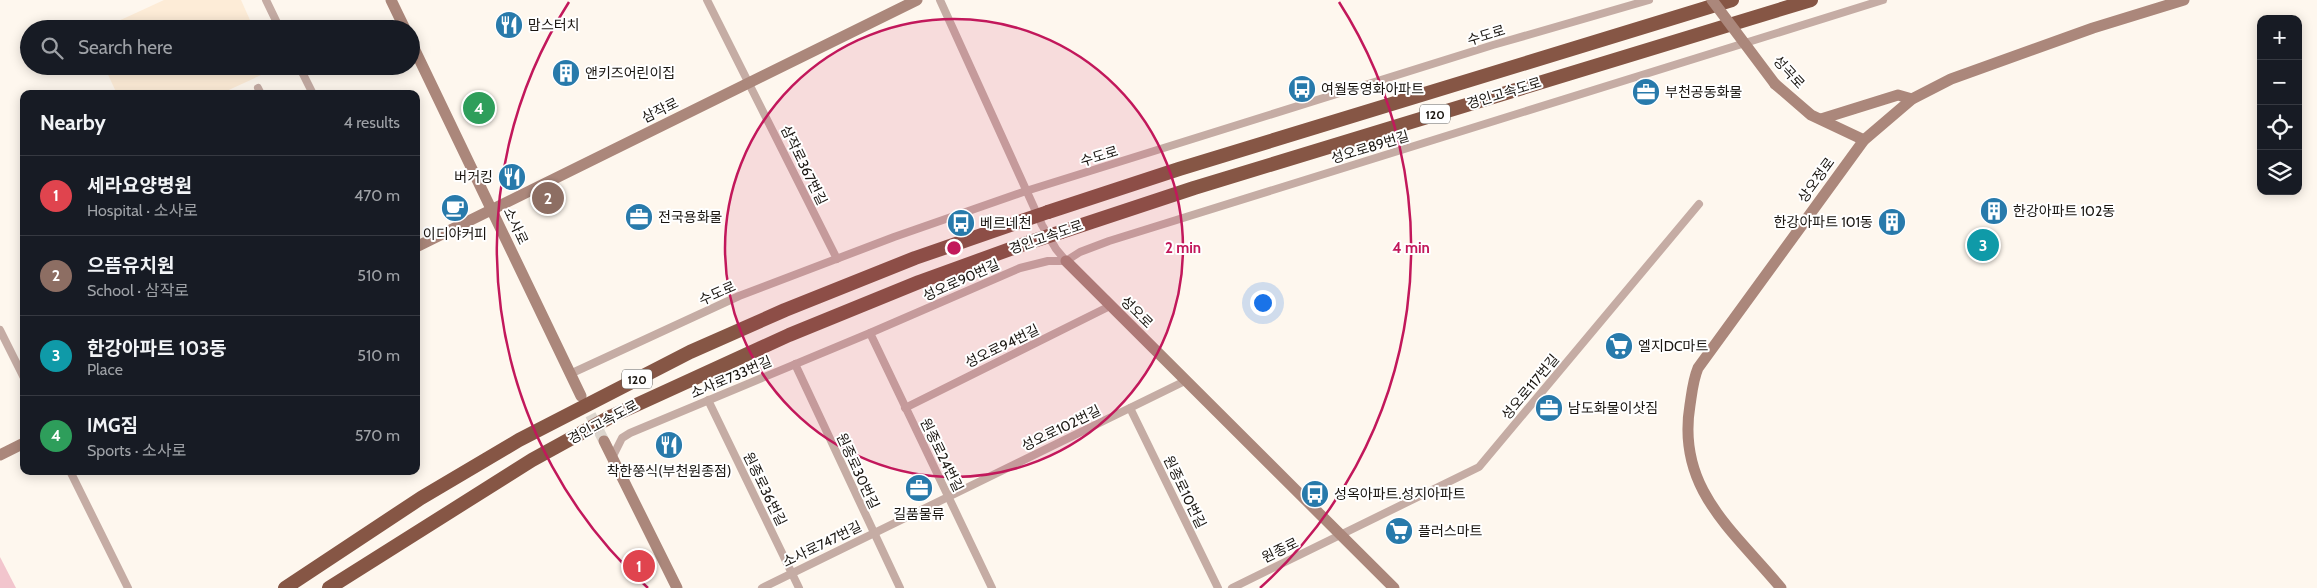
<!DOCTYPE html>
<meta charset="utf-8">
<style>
body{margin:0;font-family:Cabin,"Noto Sans KR",sans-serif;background:#242831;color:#f1f3f6}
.controls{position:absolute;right:15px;top:15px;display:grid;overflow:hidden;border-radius:10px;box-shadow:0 2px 12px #0003}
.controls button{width:45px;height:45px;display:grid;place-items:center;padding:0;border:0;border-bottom:1px solid #363941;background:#171b24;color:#f1f3f6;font:25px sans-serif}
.you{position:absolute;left:1262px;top:302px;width:18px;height:18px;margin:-12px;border:4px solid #fff;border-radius:50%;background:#1a73e8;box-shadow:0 0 0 8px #1a73e833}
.badge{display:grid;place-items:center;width:32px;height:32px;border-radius:50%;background:#0f766e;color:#fff;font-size:16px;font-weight:700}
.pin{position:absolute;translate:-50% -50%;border:2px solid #fff;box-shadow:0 1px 5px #0006}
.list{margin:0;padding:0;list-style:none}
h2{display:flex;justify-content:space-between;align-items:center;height:65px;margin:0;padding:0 20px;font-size:21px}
h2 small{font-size:16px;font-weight:400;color:#9ea1a6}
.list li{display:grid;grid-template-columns:32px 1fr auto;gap:15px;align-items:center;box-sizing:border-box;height:80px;padding:0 20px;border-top:1px solid #363941}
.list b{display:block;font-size:19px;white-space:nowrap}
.list p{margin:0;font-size:16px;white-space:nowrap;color:#9ea1a6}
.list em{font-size:16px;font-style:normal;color:#9ea1a6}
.icon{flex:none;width:28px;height:28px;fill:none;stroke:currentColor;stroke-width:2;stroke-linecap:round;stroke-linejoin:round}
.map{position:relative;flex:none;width:2317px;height:588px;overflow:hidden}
.search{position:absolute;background:#171b24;box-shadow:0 2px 12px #0003;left:20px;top:20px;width:400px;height:55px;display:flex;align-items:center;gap:12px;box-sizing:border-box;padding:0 18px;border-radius:28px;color:#9ea1a6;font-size:19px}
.panel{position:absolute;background:#171b24;box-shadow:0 2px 12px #0003;left:20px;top:90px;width:400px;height:385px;border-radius:10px}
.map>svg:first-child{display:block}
.built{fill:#fdecd7}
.green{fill:#f2c5cd}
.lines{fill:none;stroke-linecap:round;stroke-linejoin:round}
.secondary-tunnel{stroke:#dcd5cd;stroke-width:11;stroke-dasharray:11 5.5;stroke-linecap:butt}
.street{stroke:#c5aca4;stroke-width:8}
.secondary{stroke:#ab877b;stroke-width:11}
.highway{stroke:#865645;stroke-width:14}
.secondary-bridge{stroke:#ab877b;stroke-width:11}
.highway-bridge{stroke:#865645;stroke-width:14}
.ring{fill:none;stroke:#c2185b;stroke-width:2.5}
.labels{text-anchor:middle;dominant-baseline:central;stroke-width:4;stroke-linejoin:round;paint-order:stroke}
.shield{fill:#fff;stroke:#5f5c58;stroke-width:1}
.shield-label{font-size:12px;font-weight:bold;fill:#1a1611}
.poi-label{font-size:14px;fill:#1a1611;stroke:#fff;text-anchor:start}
.street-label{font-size:14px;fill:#1a1611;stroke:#fff}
.centre{fill:#c2185b;stroke:#fff;stroke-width:2.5}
.ring-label{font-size:15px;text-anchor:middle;font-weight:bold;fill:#c2185b;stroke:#fff;stroke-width:4;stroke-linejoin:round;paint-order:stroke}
</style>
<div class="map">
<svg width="2317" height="588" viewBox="0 0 2317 588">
<rect width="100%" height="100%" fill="#fef7ee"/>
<g class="built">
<path d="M164 0H241L254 29H101Z"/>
<path d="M104 66H271L272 70 220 94H117Z"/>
</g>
<path class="green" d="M0 557 16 588H0Z"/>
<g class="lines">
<path class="secondary-tunnel" d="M583 400 604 441"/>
<g class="street">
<path d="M266 0 280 29"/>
<path d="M707 0 837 259"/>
<path d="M940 0 1042 225 1056 249 1066 261"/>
<path d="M299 66 313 94"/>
<path d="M258 88 261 94"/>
<path d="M1066 261 1080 252 1109 241 1883 0"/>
<path d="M0 330 24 378"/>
<path d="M870 333 992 588"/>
<path d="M795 364 900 588"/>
<path d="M570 374 739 296 894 237 1026 191 1493 45 1649 0"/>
<path d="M708 400 799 588"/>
<path d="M905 408 1110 306"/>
<path d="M1130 408 1218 588"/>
<path d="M612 458 622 438 630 433 870 333 1020 268 1048 261H1066"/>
<path d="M70 471 128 588"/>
<path d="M762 588 1185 381"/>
<path d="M1232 588 1479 467 1699 204"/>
</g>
<g class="secondary">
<path d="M391 0 405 29"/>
<path d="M411 42 581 396"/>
<path d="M1775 84 1811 115 1864 140"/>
<path d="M1821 119 1898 95 1912 99"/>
<path d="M416 247 917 0"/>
<path d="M1066 261 1394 588"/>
<path d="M604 441 677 588"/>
<path d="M0 455 24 443"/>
<path d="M1781 588C1734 531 1676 489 1690 405 1692 392 1693 380 1698 368L1864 140 1912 99 1951 79 2093 28 2184 0"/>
</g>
<g class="highway">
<path d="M1048 212 1179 169 1732 0"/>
<path d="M1061 232 1194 188 1811 0"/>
<path d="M285 588 421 498 519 440 690 352 785 310 915 258 1016 223"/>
<path d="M329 588 532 460 612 416 789 335 919 282 1027 243"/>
</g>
<path class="secondary-bridge" d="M1712 0 1775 84"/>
<g class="highway-bridge">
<path d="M1016 223 1048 212"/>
<path d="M1027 243 1061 232"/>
</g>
</g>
<circle cx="954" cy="248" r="229" fill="#c2185b" fill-opacity=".12"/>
<g class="ring">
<circle cx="954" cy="248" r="229"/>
<path d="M648 588A457 457 0 0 1 569 2M1339 2A457 457 0 0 1 1260 588"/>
</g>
<defs>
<symbol id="restaurant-disc" viewBox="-11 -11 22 22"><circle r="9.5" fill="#287aab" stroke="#fff"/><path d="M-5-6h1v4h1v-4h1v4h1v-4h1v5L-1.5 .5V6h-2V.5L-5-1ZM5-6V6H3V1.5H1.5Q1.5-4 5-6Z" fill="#fff"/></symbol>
<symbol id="building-disc" viewBox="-11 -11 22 22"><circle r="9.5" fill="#287aab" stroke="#fff"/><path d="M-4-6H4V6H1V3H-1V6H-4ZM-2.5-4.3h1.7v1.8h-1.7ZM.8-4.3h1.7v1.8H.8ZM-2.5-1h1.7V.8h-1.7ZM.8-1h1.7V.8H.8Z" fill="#fff"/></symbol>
<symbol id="bus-disc" viewBox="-11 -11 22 22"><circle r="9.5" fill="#287aab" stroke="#fff"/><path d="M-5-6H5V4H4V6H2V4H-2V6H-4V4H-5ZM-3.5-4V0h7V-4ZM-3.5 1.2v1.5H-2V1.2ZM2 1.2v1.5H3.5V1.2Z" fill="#fff"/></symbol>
<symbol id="office-disc" viewBox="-11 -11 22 22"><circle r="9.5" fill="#287aab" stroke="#fff"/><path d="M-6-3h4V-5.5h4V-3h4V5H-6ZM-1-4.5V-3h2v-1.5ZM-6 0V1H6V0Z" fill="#fff"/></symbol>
<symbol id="cafe-disc" viewBox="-11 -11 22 22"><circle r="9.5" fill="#287aab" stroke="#fff"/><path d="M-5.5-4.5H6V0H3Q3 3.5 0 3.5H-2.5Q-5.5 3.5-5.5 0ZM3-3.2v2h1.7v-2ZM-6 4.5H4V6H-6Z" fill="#fff"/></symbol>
<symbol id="supermarket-disc" viewBox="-11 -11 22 22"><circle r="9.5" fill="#287aab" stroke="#fff"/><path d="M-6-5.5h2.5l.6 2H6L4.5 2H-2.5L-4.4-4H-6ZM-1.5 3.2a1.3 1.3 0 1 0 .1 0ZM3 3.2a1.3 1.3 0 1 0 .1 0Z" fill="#fff"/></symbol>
</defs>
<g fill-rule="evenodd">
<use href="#restaurant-disc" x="493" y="9" width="32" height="32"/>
<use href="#building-disc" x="550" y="57" width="32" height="32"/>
<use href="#bus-disc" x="1286" y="73" width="32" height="32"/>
<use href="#office-disc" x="1630" y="76" width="32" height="32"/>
<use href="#restaurant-disc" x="496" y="161" width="32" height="32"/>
<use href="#cafe-disc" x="439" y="192" width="32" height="32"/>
<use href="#building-disc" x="1978" y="195" width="32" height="32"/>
<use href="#office-disc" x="623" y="201" width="32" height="32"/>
<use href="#building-disc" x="1876" y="206" width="32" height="32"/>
<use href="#bus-disc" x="945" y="207" width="32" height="32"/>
<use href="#supermarket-disc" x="1603" y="330" width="32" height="32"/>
<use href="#office-disc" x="1533" y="392" width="32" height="32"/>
<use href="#restaurant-disc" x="653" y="429" width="32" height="32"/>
<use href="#office-disc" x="903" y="472" width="32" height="32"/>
<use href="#bus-disc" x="1299" y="478" width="32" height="32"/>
<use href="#supermarket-disc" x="1383" y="515" width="32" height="32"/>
</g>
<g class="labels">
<g class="shield">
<rect x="1420" y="104.5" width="30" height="19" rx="4"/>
<rect x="622" y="369.5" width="30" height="19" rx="4"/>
</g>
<g class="shield-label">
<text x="1435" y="114">120</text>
<text x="637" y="379">120</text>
</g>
<g class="poi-label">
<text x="528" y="25">맘스터치</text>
<text x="585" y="73">앤키즈어린이집</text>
<text x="1321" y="89">여월동영화아파트</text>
<text x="1665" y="92">부천공동화물</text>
<text x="493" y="177" text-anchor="end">버거킹</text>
<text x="2013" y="211">한강아파트 102동</text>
<text x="658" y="217">전국용화물</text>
<text x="1873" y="222" text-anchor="end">한강아파트 101동</text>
<text x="980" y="223">베르네천</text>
<text x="455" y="234" text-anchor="middle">이디야커피</text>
<text x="1638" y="346">엘지DC마트</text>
<text x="1568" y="408">남도화물이삿짐</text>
<text x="669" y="471" text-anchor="middle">착한쭝식(부천원종점)</text>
<text x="1334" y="494">성옥아파트.성지아파트</text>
<text x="919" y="514" text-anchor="middle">길품물류</text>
<text x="1418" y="531">플러스마트</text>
</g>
<g class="street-label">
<text transform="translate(1486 35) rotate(-17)">수도로</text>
<text transform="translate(1789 72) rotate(47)">성곡로</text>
<text transform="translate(1504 93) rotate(-17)">경인고속도로</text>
<text transform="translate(660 110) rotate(-26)">삼작로</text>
<text transform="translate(1370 147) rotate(-17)">성오로89번길</text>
<text transform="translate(1099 156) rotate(-17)">수도로</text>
<text transform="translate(804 165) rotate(64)">삼작로367번길</text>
<text transform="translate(1816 180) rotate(-54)">상오정로</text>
<text transform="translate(516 226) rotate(65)">소사로</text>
<text transform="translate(1046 237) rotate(-19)">경인고속도로</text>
<text transform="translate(961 280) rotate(-24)">성오로90번길</text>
<text transform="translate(717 293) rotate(-24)">수도로</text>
<text transform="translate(1137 312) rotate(45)">성오로</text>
<text transform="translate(1002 346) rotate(-26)">성오로94번길</text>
<text transform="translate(731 377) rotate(-23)">소사로733번길</text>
<text transform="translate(1530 387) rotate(-50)">성오로117번길</text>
<text transform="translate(603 422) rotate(-28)">경인고속도로</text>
<text transform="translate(1061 428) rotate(-26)">성오로102번길</text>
<text transform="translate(942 455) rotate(64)">원종로24번길</text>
<text transform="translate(858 471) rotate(65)">원종로30번길</text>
<text transform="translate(765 489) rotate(64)">원종로36번길</text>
<text transform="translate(1185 492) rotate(64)">원종로10번길</text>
<text transform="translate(822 544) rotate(-26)">소사로747번길</text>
<text transform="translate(1280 550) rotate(-26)">원종로</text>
</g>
</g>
<circle cx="954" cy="248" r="8" class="centre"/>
<g class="ring-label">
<text x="1183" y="253">2 min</text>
<text x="1411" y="253">4 min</text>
</g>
</svg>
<div class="controls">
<button>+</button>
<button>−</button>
<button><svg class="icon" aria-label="locate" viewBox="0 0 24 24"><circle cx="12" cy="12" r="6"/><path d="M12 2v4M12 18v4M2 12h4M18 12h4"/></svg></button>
<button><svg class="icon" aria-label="layers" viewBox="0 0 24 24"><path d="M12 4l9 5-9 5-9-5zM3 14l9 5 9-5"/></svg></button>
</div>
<div class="you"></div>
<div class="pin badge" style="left:639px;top:566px;background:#e0444e">1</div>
<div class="pin badge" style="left:548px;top:198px;background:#8d6e63">2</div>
<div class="pin badge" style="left:1983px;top:245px;background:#0f9aa8">3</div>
<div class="pin badge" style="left:479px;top:108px;background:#2e9e5b">4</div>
<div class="search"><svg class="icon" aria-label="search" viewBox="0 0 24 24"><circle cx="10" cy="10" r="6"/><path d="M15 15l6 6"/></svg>Search here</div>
<section class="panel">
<h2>Nearby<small>4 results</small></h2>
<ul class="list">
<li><span class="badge" style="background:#e0444e">1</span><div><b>세라요양병원</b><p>Hospital · 소사로</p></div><em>470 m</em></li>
<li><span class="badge" style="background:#8d6e63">2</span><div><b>으뜸유치원</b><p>School · 삼작로</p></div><em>510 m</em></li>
<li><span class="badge" style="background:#0f9aa8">3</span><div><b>한강아파트 103동</b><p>Place</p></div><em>510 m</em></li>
<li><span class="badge" style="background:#2e9e5b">4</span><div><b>IMG짐</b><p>Sports · 소사로</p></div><em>570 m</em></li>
</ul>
</section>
</div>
